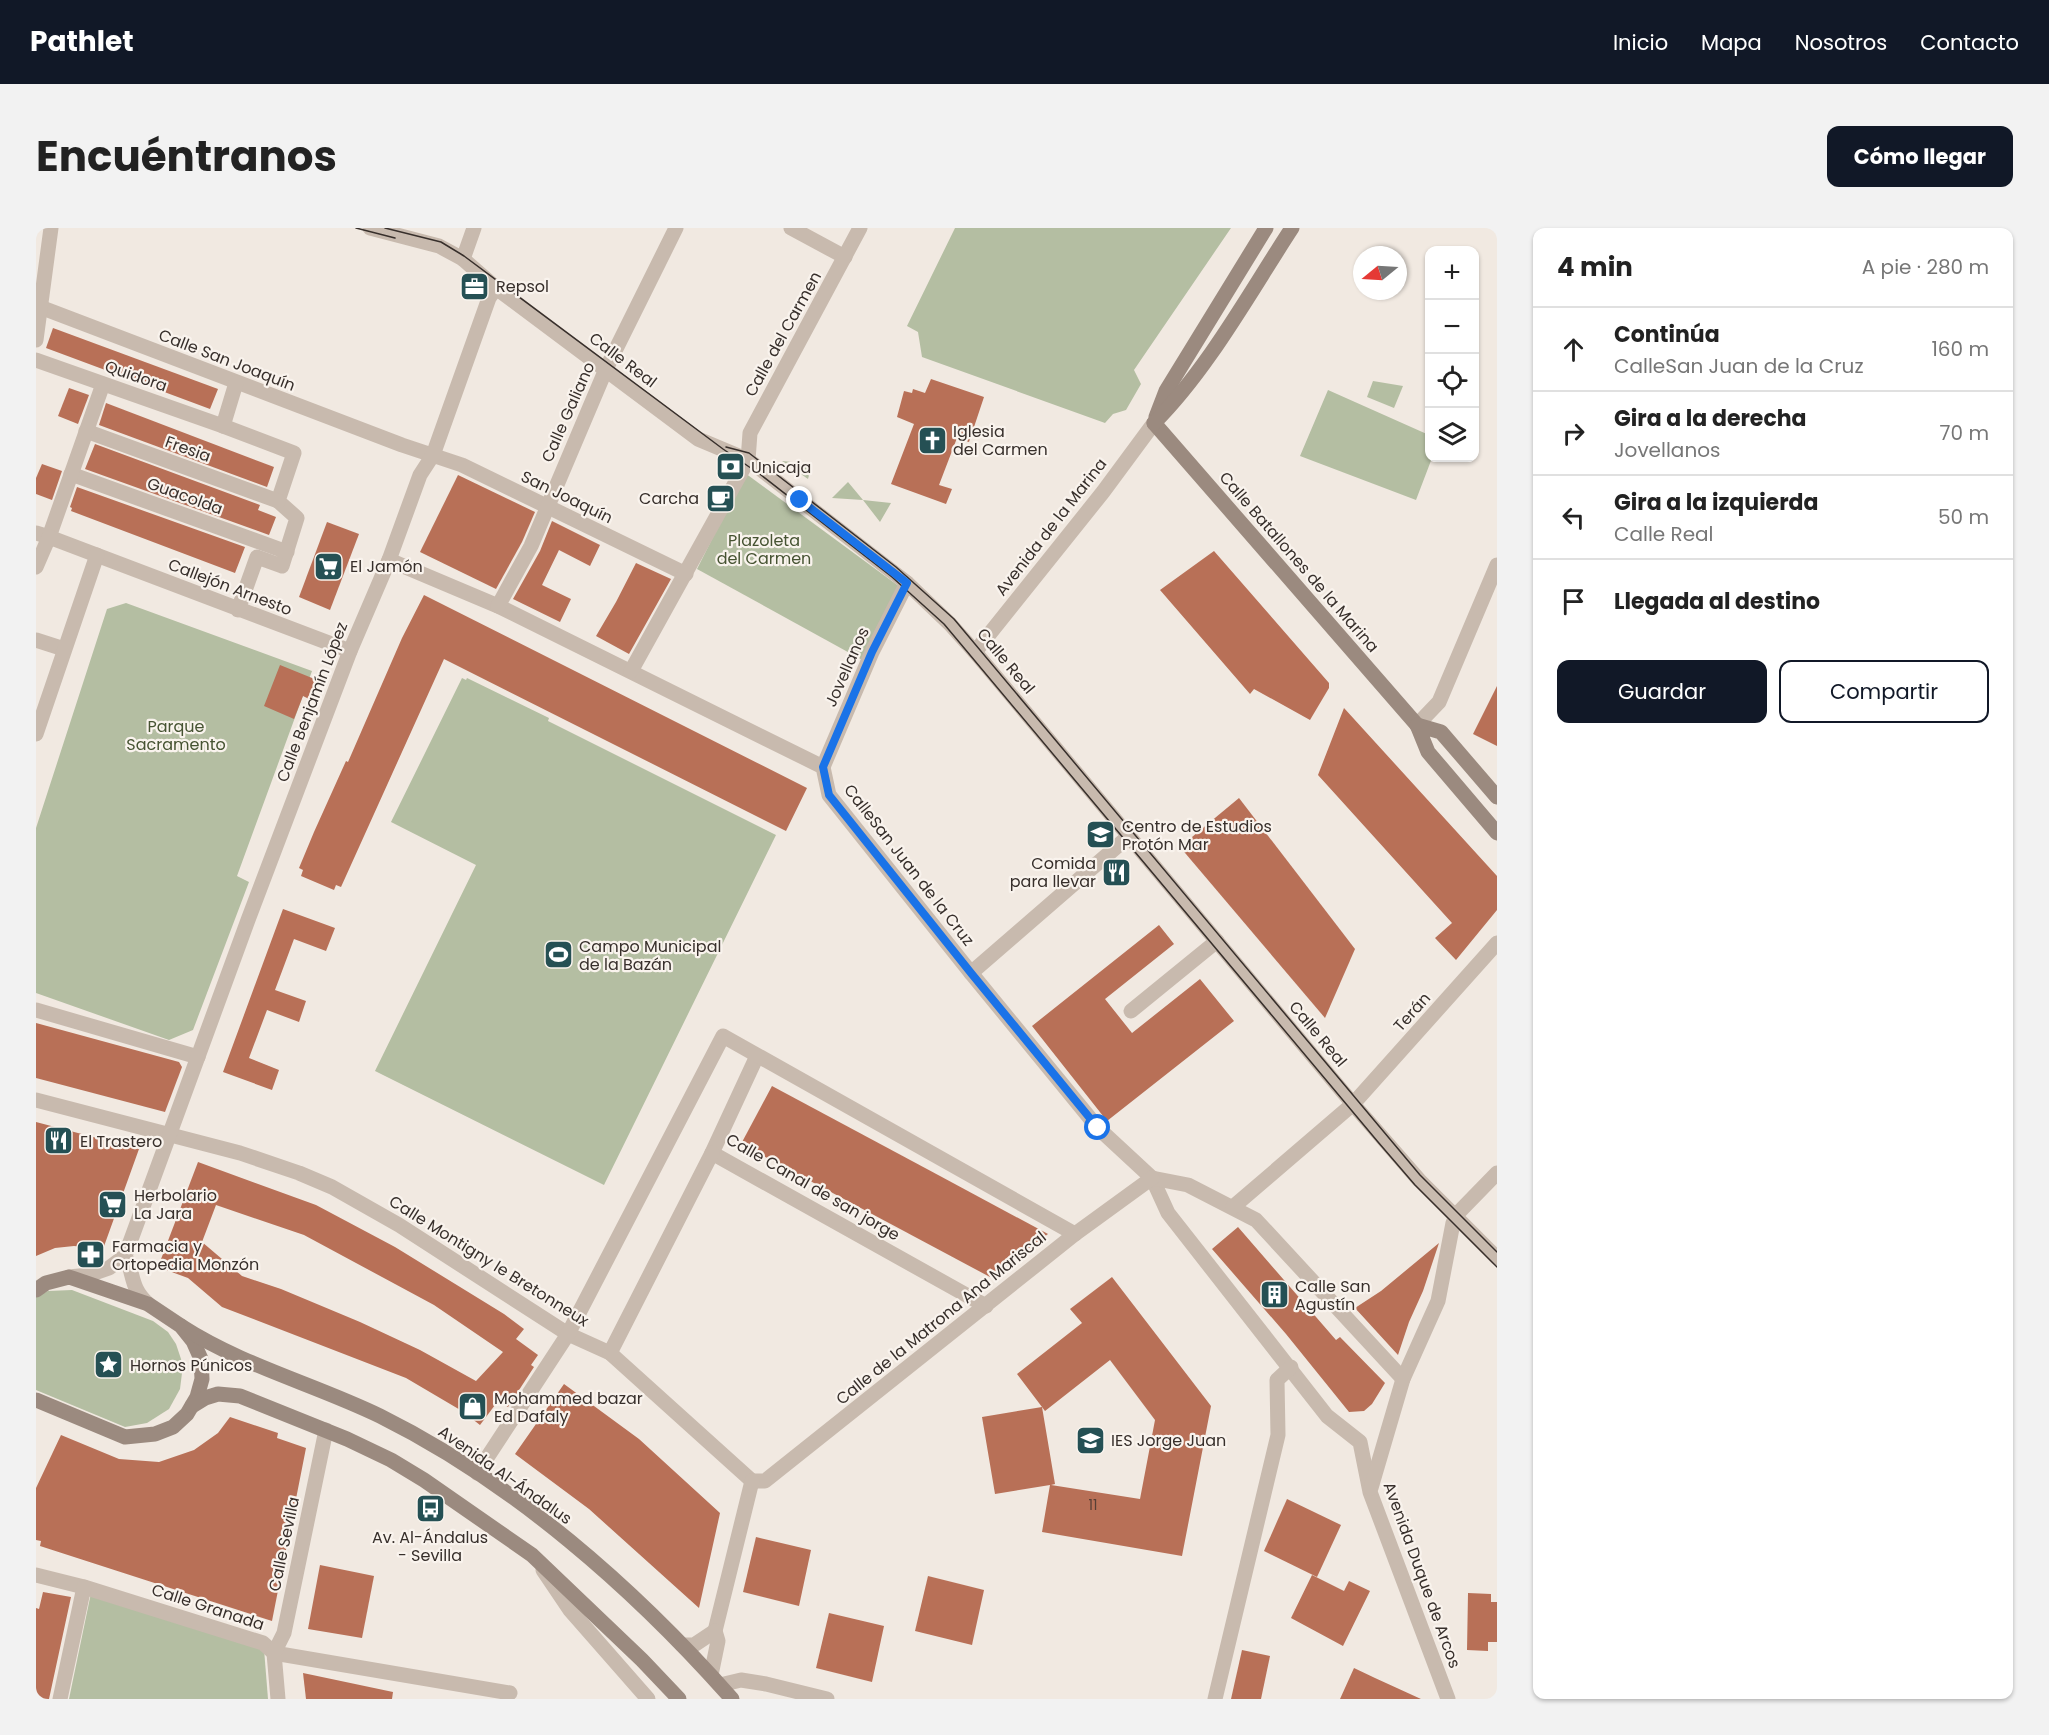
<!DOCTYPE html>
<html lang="es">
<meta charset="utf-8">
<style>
body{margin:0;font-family:Poppins,sans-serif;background:#f2f2f2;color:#222}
.controls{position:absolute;right:18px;top:18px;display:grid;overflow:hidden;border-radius:12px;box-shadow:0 2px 4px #0004}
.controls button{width:54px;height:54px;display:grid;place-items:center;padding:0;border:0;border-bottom:2px solid #e0e0e0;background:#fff;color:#222;font:30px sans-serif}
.compass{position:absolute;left:1317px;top:18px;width:54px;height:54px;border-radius:50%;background:#fff;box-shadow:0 2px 4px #0004;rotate:252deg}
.stop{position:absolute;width:18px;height:18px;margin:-14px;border:4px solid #1a73e8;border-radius:50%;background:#fff}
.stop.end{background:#1a73e8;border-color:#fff;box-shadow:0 2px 6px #0008}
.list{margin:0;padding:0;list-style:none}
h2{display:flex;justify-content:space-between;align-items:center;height:78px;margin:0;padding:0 24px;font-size:26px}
h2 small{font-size:20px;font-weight:400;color:#767676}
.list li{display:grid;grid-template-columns:39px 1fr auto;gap:18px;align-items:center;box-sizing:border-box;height:84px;padding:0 24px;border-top:2px solid #e0e0e0}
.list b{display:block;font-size:22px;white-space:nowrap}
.list p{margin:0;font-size:20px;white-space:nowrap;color:#767676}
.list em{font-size:20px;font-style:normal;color:#767676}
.actions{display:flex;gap:12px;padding:18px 24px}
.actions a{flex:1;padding:14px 0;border:2px solid #111827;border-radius:12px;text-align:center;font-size:21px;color:#111827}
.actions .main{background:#111827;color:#fff}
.icon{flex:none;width:33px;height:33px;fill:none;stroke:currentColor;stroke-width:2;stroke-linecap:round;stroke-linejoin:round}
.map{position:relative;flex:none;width:1461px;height:1471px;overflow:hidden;border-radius:12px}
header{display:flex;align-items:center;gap:36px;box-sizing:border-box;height:84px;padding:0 30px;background:#111827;color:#fff}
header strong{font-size:28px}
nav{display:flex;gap:33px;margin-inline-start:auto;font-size:21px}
.intro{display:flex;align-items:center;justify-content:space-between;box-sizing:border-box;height:144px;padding:0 36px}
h1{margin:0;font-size:42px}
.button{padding:15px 27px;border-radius:12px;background:#111827;color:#fff;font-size:21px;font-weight:700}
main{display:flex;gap:36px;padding:0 36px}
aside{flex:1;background:#fff;border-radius:12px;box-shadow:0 2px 4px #0004}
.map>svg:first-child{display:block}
.green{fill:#b4bea2}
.building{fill:#b87057;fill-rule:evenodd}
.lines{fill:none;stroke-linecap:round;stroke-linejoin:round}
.street{stroke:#c8baae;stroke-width:15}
.secondary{stroke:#9b8a7f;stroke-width:15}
.tram{stroke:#372f2b;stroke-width:1.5}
.route{stroke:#1a73e8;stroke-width:8}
.labels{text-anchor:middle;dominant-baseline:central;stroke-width:4.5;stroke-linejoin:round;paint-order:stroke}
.number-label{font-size:14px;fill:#573f36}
.poi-label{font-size:16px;fill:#372f2b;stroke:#f9f3ed;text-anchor:start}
.street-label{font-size:16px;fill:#372f2b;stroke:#f9f3ed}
.park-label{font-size:16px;fill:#465332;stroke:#f9f3ed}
</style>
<header>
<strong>Pathlet</strong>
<nav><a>Inicio</a><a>Mapa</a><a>Nosotros</a><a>Contacto</a></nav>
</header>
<div class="intro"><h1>Encuéntranos</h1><a class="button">Cómo llegar</a></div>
<main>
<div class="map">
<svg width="1461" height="1471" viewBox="0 0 1461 1471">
<rect width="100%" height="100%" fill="#f1e9e1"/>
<g class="green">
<path d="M919 0H1195L1098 142 1105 156 1090 182 1077 186 1069 195 886 129 882 104 871 98Z"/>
<path d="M1337 153 1367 158 1358 180 1331 169Z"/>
<path d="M1292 162 1393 207 1394 230H1396L1380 272 1264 228Z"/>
<path d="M746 233 776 236 772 251Z"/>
<path d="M709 245 864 359 830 434 661 341Z"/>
<path d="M812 254 827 272 855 275 844 294 827 272 796 270Z"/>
<path d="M90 375 276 443 201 648 213 654 157 802 133 812 0 765V600L71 381Z"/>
<path d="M426 450 430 452 431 450 513 490 512 493 740 607 568 957 339 843 440 637 355 594Z"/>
<path d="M36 1062 117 1093 132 1104 140 1116 147 1137 144 1161 133 1181 111 1195 89 1199 0 1162V1069L12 1063Z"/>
<path d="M55 1365 228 1421 232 1471H33Z"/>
</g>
<g class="building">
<path d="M17 100 182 161 174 181 10 120Z"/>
<path d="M895 151 948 169 933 214 921 210 903 257 916 261 910 276 855 256 878 196 861 189 868 163 876 165 877 161 889 165Z"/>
<path d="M33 160 53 167 42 196 22 188Z"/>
<path d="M70 175 238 239 231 259 63 197Z"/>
<path d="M59 216 224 277 222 282 240 289 233 307 49 241Z"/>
<path d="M6 236 26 243 16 272 0 266V250Z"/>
<path d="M422 247 499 284 486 314 460 361 384 324Z"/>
<path d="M41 259 209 319 199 345 35 283 36 280 34 279Z"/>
<path d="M516 293 564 317 554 338 523 322 506 357 535 371 524 394 477 371 504 323Z"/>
<path d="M291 294 323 306 294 382 263 369Z"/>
<path d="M1178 323 1293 455V460L1274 492 1218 461 1214 466 1124 362Z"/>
<path d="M600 335 635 351 593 426 560 408 580 374Z"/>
<path d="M388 367 771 560 750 603 408 431 305 659 300 657 298 662 265 648 267 642 263 640 278 604 310 533 312 534 366 410Z"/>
<path d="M244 437 281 452 273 471 267 468 258 491 228 478Z"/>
<path d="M1461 458V518L1437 506Z"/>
<path d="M1308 480 1461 648V682L1420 732 1399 710 1416 695 1282 547Z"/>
<path d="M1203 570 1319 721 1289 790 1144 619Z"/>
<path d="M247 681 299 700 290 723 258 711 239 762 270 773 263 794 231 782 213 830 243 842 236 862 187 844Z"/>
<path d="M1123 697 1138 716 1069 771 1096 805 1164 751 1198 793 1071 893 996 798Z"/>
<path d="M0 795 143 834 146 839 129 884 0 850Z"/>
<path d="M736 858 904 948 1012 1006 954 1049 705 916Z"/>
<path d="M0 894 103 921 67 1021 38 1018 19 1020 0 1028Z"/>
<path d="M162 934 280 977 359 1019 468 1086 488 1101 480 1111 502 1127 495 1137 498 1139 472 1179 462 1173 444 1197 426 1183 370 1150 186 1079 152 1050 122 1039ZM180 977 268 1007 398 1077 467 1124 440 1153 384 1122 324 1094 245 1061 206 1048 166 1014Z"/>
<path d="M1202 999 1300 1112 1304 1109 1349 1155 1336 1176 1328 1183 1313 1184 1250 1106 1176 1021Z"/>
<path d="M1403 1015 1387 1063 1373 1094 1362 1127 1319 1080 1345 1063Z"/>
<path d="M1076 1049 1175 1178 1146 1328 1006 1304 1014 1257 959 1266 946 1189 1006 1179 981 1146 1046 1095 1034 1081ZM1074 1132 1119 1192 1104 1271 1015 1257 1019 1256 1006 1179 1009 1183Z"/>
<path d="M528 1156 603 1211 684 1285 663 1380 553 1281 479 1226Z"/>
<path d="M194 1189 242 1205 241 1210 270 1220 236 1393 4 1318 5 1313 0 1312V1260L25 1207 83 1231 123 1234 158 1222 182 1205Z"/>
<path d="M1251 1271 1305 1297 1281 1349 1228 1323Z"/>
<path d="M720 1309 775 1322 763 1378 707 1364Z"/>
<path d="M284 1337 338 1348 326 1410 272 1401Z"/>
<path d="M1276 1347 1308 1363 1313 1353 1334 1363 1307 1418 1255 1390Z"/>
<path d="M892 1348 948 1362 936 1417 879 1403Z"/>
<path d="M7 1364 35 1369 13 1471H0V1380L3 1381Z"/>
<path d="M1432 1365 1455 1366V1374H1461V1414H1452V1423L1431 1422Z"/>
<path d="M793 1385 848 1398 836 1454 780 1440Z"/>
<path d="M1206 1422 1234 1428 1225 1471H1195Z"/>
<path d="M1318 1440 1339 1450 1385 1471H1304Z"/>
<path d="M267 1445 357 1464 356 1471H270Z"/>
</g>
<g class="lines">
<g class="street">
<path d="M334 0 403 18 427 31 460 60 662 211 712 232 727 243 871 355 914 396 939 424 1317 876 1383 952 1461 1030"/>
<path d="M755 0 809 29"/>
<path d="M427 31 438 0"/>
<path d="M4 79 366 217 426 237 650 346"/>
<path d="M0 112 15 0"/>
<path d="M0 132 187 198 258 225 242 273 261 290 246 338 221 329 202 382"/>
<path d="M187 198 200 155"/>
<path d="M50 203 242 273"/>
<path d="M35 246 251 324"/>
<path d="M0 305 13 309 67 156"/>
<path d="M353 332 462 378 787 539 793 567 935 745 1062 900 1116 950 1132 985 1291 1188 1324 1214 1334 1264 1412 1471"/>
<path d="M0 339 13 309 314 423"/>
<path d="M462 378 495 318 570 141 640 0"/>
<path d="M0 412 28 421"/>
<path d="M939 424 1067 264 1118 195"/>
<path d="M595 443 712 232 714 205 824 0"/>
<path d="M1381 497 1403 474 1461 337"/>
<path d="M0 506 61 327"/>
<path d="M787 539 836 424 871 355"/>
<path d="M935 745 1093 608"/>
<path d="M0 782 162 829"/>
<path d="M1095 783 1181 713"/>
<path d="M721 828 676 925 950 1078"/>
<path d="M0 872 204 925 263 945 296 959 363 997 532 1106 574 1125 716 1253"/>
<path d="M1116 950 1152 957 1220 992 1367 1151"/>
<path d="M1197 979 1317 876 1461 715"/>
<path d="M89 1028C99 1047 93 1058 112 1076"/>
<path d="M33 1049 53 1047 73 1040 89 1028 212 692 314 423 353 332 384 247 397 227 453 70 460 60"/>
<path d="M574 1125 676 925"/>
<path d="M441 1245 532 1106 687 808 1039 1006"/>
<path d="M716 1253H729L1039 1006 1116 950"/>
<path d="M1335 1260 1367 1151 1402 1073 1417 995 1422 985 1461 945"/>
<path d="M507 1342 534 1382 612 1471"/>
<path d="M0 1347 48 1359 227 1415 238 1425 474 1465"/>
<path d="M679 1403 716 1253"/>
<path d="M646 1417H658L679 1403"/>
<path d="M675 1447 682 1413 679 1403"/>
<path d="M684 1457 705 1452 730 1456 791 1471"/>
<path d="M24 1471 48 1359"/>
<path d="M242 1471 238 1425 248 1405 290 1202"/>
<path d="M1179 1471 1242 1207 1241 1152 1255 1139"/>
</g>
<g class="secondary">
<path d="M1120 189 1130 163 1230 0"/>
<path d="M1118 195 1381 497"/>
<path d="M1118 195C1172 141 1214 64 1256 0"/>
<path d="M1461 569 1405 504 1381 497 1392 524 1461 605"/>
<path d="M0 1062 10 1055 33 1049 112 1076 145 1098 157 1113 165 1131 166 1151 161 1169 151 1186 137 1199 119 1206 89 1209 0 1172"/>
<path d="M145 1098C207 1138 278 1156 344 1188 477 1254 598 1360 696 1471"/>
<path d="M156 1178 169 1170 182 1166 204 1168 311 1211 355 1232 388 1252 496 1327 606 1432 643 1471"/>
</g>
<g class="tram">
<path d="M320 0 359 10"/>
<path d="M349 0 405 14 428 28 687 221 725 247 856 349 908 396 1342 914 1379 957 1461 1039"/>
<path d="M690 219 713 225 860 339 918 391 1384 947 1461 1024"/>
</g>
</g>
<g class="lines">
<path class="route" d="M764 272 871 355 836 424 787 539 793 567 935 745 1062 900"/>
</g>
<defs>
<symbol id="office-square" viewBox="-11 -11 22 22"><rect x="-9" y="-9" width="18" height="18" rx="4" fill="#255054" stroke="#f9f3ed"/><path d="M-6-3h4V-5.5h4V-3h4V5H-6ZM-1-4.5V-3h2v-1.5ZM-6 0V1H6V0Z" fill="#fff"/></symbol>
<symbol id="church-square" viewBox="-11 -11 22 22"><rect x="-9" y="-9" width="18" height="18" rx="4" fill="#255054" stroke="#f9f3ed"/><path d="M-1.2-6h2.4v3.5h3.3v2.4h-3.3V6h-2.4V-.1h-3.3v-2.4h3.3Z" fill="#fff"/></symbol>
<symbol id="bank-square" viewBox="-11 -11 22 22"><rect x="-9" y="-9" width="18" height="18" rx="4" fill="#255054" stroke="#f9f3ed"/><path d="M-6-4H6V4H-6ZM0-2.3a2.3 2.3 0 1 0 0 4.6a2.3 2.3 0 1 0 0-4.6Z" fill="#fff"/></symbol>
<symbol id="cafe-square" viewBox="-11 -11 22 22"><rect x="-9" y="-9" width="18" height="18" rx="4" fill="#255054" stroke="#f9f3ed"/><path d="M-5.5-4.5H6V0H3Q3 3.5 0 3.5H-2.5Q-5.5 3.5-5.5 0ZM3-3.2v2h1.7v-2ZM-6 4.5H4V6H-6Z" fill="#fff"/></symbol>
<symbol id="supermarket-square" viewBox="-11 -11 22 22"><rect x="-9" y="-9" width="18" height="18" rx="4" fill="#255054" stroke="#f9f3ed"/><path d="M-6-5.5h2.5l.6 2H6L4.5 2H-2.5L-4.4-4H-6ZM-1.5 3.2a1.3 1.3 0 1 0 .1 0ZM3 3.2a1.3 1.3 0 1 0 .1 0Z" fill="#fff"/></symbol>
<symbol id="university-square" viewBox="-11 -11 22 22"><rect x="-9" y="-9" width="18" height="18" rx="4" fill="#255054" stroke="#f9f3ed"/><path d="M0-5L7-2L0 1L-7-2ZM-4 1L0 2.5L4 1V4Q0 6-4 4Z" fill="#fff"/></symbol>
<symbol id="restaurant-square" viewBox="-11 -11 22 22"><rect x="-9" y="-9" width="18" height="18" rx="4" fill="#255054" stroke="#f9f3ed"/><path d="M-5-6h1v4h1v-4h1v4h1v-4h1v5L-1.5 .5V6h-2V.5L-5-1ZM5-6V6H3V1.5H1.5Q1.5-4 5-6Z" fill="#fff"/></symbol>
<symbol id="stadium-square" viewBox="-11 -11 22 22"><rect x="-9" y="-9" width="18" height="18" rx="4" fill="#255054" stroke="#f9f3ed"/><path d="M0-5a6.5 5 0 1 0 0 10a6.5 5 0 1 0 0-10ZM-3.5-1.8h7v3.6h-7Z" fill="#fff"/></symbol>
<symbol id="pharmacy-square" viewBox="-11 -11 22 22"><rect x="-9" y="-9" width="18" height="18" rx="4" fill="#255054" stroke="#f9f3ed"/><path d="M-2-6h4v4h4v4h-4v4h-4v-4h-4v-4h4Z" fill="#fff"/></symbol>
<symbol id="building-square" viewBox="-11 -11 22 22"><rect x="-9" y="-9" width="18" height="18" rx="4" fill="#255054" stroke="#f9f3ed"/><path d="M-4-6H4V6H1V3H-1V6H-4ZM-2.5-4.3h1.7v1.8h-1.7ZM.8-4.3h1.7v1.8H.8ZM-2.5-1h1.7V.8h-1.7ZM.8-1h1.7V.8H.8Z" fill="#fff"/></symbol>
<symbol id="sight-square" viewBox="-11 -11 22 22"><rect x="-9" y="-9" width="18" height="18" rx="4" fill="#255054" stroke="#f9f3ed"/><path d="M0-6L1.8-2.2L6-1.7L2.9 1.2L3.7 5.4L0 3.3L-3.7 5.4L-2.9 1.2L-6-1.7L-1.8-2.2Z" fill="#fff"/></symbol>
<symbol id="shop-square" viewBox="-11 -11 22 22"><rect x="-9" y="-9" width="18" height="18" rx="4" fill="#255054" stroke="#f9f3ed"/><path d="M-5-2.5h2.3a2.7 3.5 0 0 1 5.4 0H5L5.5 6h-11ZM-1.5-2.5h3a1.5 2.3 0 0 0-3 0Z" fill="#fff"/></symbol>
<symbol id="school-square" viewBox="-11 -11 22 22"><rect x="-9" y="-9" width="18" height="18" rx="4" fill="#255054" stroke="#f9f3ed"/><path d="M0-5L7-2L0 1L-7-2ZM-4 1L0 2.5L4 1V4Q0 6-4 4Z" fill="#fff"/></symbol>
<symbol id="bus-square" viewBox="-11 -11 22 22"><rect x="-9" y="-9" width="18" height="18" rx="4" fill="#255054" stroke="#f9f3ed"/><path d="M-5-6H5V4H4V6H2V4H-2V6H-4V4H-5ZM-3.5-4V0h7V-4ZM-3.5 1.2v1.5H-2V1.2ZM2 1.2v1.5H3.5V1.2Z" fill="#fff"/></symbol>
</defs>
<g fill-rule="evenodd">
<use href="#office-square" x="422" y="42" width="33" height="33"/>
<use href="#church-square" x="880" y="196" width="33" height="33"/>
<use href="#bank-square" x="678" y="222" width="33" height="33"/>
<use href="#cafe-square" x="668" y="254" width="33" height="33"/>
<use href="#supermarket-square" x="276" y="322" width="33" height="33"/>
<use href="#university-square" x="1048" y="590" width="33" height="33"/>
<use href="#restaurant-square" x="1064" y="628" width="33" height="33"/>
<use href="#stadium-square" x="506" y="710" width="33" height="33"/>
<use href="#restaurant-square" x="6" y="896" width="33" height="33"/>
<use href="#supermarket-square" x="60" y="960" width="33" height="33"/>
<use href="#pharmacy-square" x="38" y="1010" width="33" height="33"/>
<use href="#building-square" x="1222" y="1050" width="33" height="33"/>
<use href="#sight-square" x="56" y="1120" width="33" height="33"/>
<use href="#shop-square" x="420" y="1162" width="33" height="33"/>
<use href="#school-square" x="1038" y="1196" width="33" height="33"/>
<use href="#bus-square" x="378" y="1264" width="33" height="33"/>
</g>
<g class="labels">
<g class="number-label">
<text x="1057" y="1277">11</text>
</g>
<g class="poi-label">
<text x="460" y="58">Repsol</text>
<text x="917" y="203">Iglesia<tspan x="917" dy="18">del Carmen</tspan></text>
<text x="715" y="239">Unicaja</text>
<text x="663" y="270" text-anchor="end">Carcha</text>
<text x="314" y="338">El Jamón</text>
<text x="1086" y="598">Centro de Estudios<tspan x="1086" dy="18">Protón Mar</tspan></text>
<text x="1060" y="635" text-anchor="end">Comida<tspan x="1060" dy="18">para llevar</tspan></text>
<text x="543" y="718">Campo Municipal<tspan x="543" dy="18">de la Bazán</tspan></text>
<text x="44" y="913">El Trastero</text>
<text x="98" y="967">Herbolario<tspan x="98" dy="18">La Jara</tspan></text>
<text x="76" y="1018">Farmacia y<tspan x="76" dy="18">Ortopedia Monzón</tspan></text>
<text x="1259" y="1058">Calle San<tspan x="1259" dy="18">Agustín</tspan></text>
<text x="94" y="1137">Hornos Púnicos</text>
<text x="458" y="1170">Mohammed bazar<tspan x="458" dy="18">Ed Dafaly</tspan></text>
<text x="1075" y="1212">IES Jorge Juan</text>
<text x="394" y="1309" text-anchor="middle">Av. Al-Ándalus<tspan x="394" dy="18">- Sevilla</tspan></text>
</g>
<g class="street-label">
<text transform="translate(747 106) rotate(-61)">Calle del Carmen</text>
<text transform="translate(191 132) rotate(21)">Calle San Joaquín</text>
<text transform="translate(587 132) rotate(37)">Calle Real</text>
<text transform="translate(100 148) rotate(19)">Quidora</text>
<text transform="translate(532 184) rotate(-66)">Calle Galiano</text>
<text transform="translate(152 221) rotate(20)">Fresia</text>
<text transform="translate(149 268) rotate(20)">Guacolda</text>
<text transform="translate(531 269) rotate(26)">San Joaquín</text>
<text transform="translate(1015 299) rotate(-52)">Avenida de la Marina</text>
<text transform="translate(1263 334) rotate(49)">Calle Batallones de la Marina</text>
<text transform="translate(194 359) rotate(21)">Callejón Arnesto</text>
<text transform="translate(970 433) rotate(50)">Calle Real</text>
<text transform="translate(811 439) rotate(-66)">Jovellanos</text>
<text transform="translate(276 474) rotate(-69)">Calle Benjamín López</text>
<text transform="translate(873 637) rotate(52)">CalleSan Juan de la Cruz</text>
<text transform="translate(1376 784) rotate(-48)">Terán</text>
<text transform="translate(1282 806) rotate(50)">Calle Real</text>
<text transform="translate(777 959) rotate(30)">Calle Canal de san jorge</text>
<text transform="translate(453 1033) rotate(32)">Calle Montigny le Bretonneux</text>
<text transform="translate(905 1090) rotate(-39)">Calle de la Matrona Ana Mariscal</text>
<text transform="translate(469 1247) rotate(35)">Avenida Al-Ándalus</text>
<text transform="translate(248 1316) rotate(-78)">Calle Sevilla</text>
<text transform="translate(1386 1347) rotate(70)">Avenida Duque de Arcos</text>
<text transform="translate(172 1379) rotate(18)">Calle Granada</text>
</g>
<g class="park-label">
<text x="728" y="312">Plazoleta<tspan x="728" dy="18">del Carmen</tspan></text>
<text x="140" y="498">Parque<tspan x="140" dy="18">Sacramento</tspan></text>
</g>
</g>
</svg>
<div class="controls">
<button>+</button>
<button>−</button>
<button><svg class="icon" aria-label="locate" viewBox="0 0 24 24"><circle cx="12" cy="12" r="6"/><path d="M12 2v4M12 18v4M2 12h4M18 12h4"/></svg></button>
<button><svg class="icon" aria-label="layers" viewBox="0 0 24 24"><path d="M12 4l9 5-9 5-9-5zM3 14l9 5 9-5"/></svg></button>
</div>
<svg class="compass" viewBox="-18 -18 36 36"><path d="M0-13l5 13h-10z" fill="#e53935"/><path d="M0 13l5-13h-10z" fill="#767676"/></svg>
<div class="stop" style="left:1062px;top:900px"></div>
<div class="stop end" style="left:764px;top:272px"></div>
</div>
<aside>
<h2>4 min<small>A pie · 280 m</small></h2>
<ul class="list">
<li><svg class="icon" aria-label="ahead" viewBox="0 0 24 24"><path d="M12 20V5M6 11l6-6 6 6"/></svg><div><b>Continúa</b><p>CalleSan Juan de la Cruz</p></div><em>160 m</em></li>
<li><svg class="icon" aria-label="right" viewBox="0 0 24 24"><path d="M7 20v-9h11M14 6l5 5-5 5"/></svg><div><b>Gira a la derecha</b><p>Jovellanos</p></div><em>70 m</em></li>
<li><svg class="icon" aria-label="left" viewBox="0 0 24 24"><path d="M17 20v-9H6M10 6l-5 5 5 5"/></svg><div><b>Gira a la izquierda</b><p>Calle Real</p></div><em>50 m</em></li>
<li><svg class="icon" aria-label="arrive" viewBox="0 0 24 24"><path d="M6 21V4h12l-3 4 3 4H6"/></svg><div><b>Llegada al destino</b></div></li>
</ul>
<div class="actions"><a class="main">Guardar</a><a>Compartir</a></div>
</aside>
</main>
